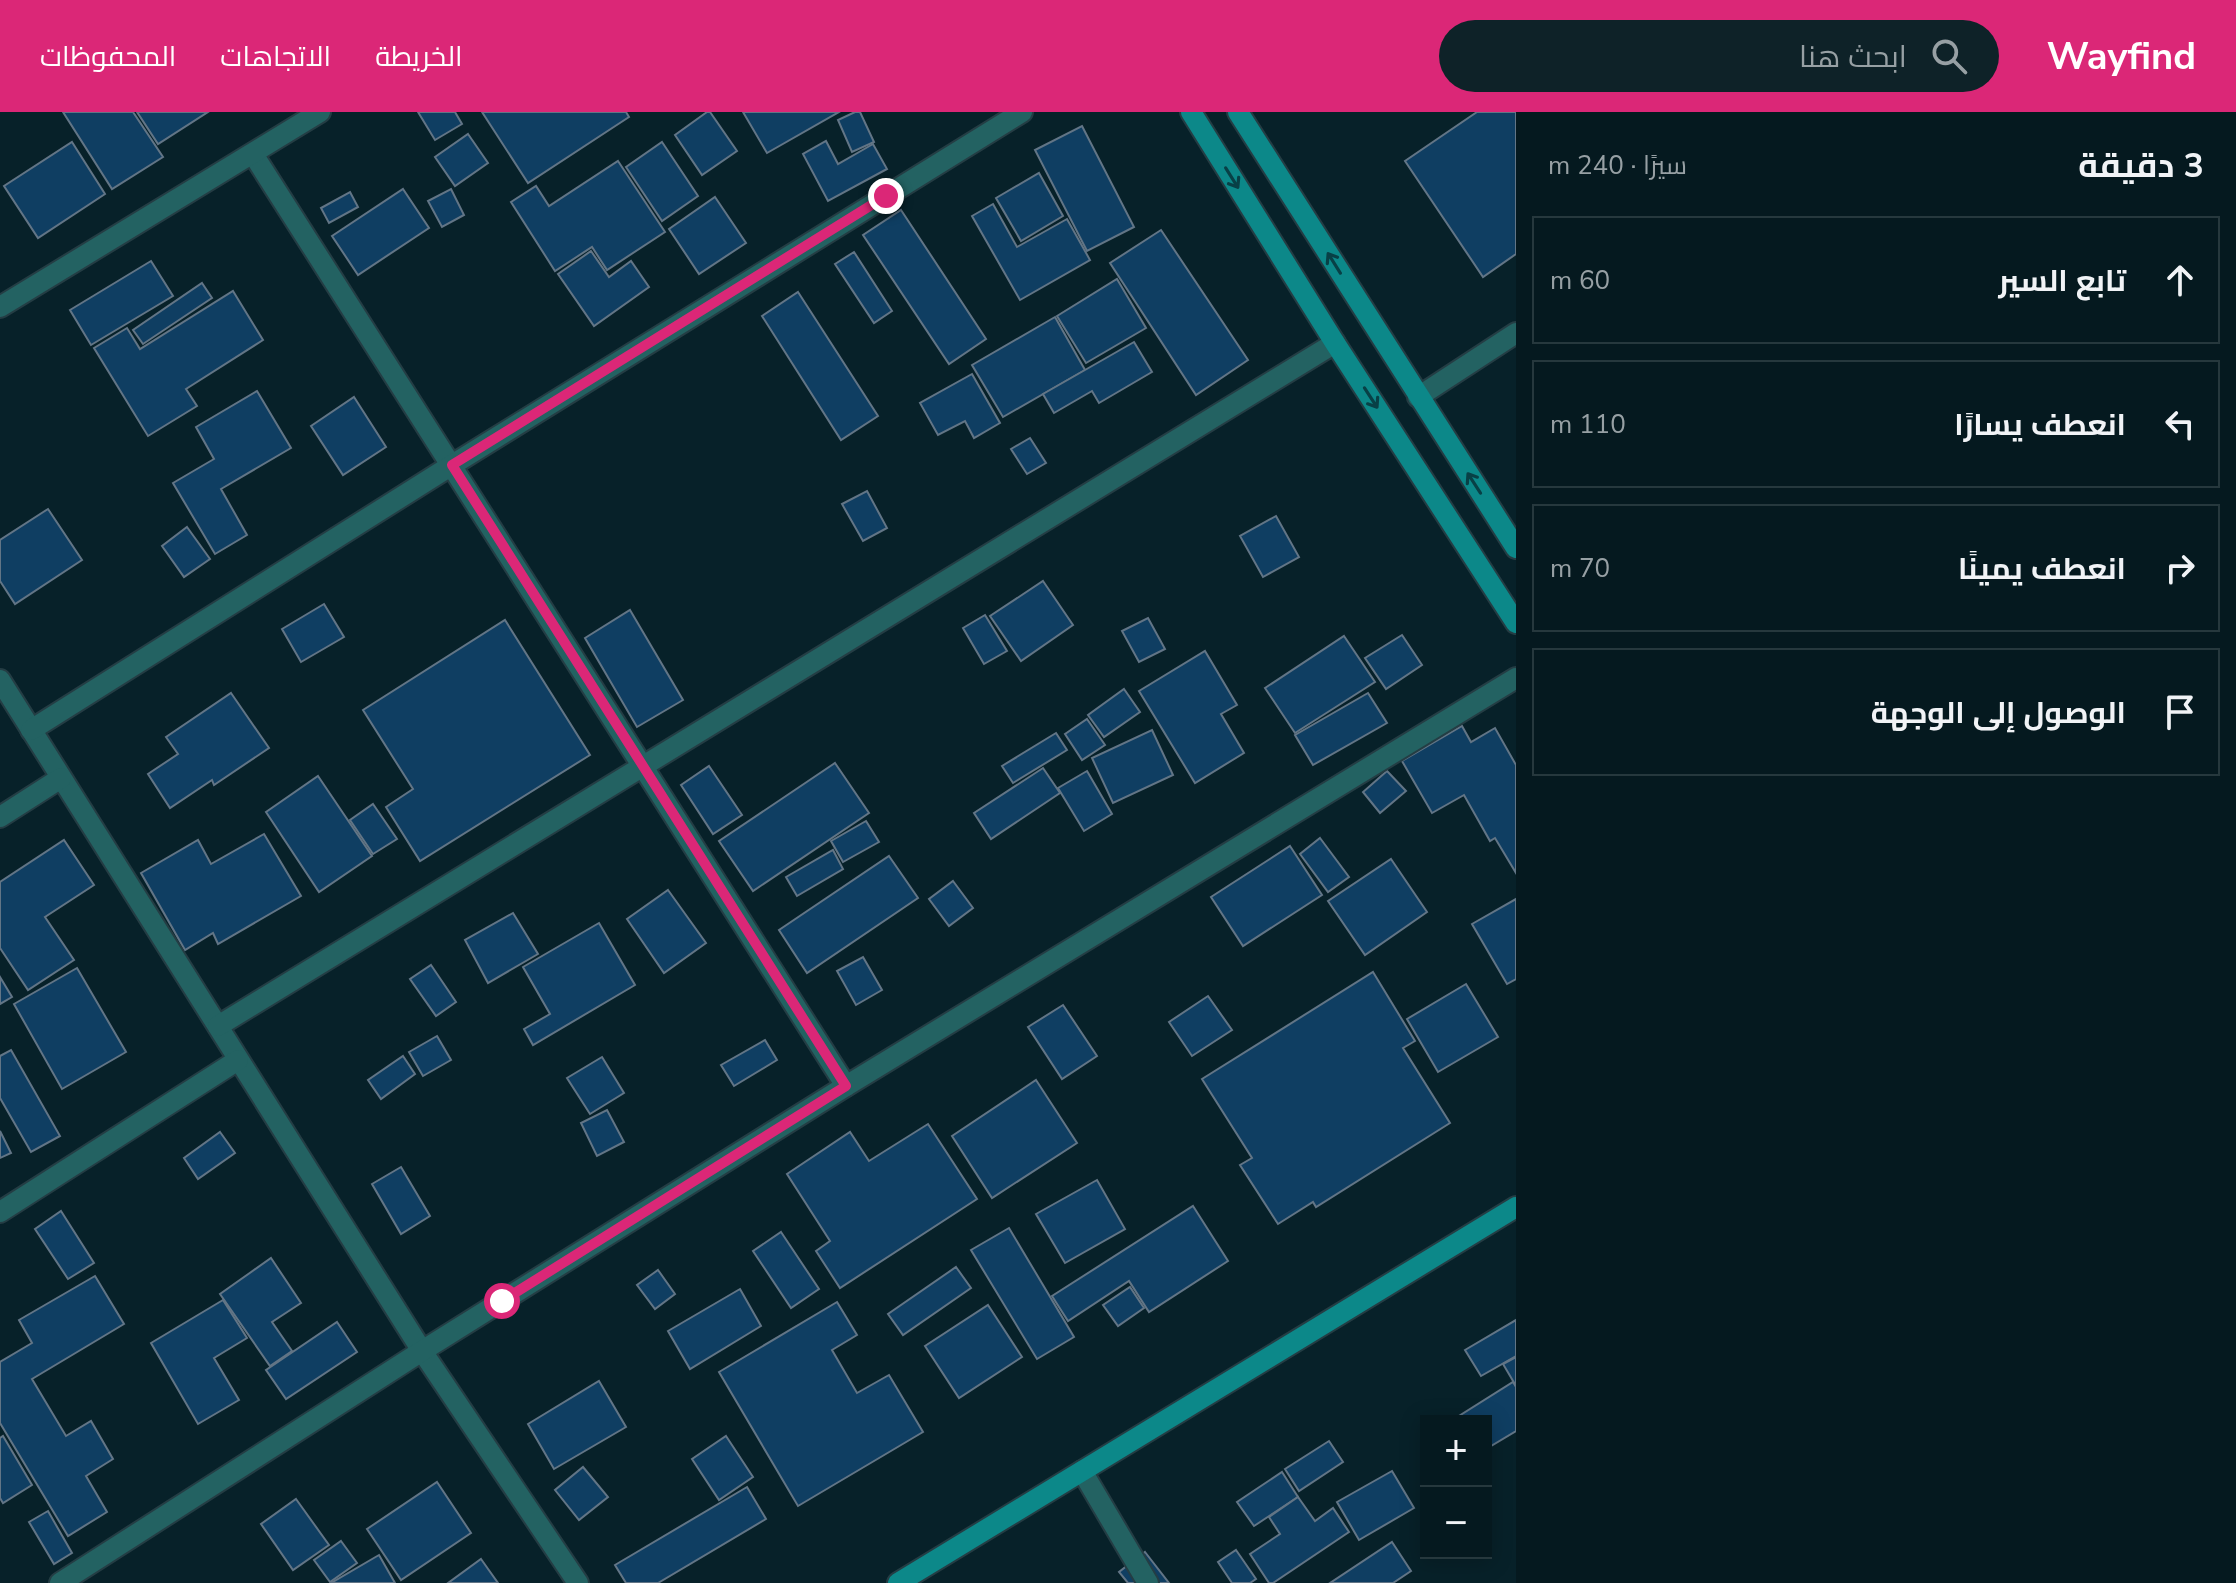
<!DOCTYPE html>
<html lang="ar">
<meta charset="utf-8">
<style>
body{margin:0;font-family:"Nunito Sans",Cairo,sans-serif;background:#0e2228;color:#f1f3f6;direction:rtl}
.controls{position:absolute;right:24px;bottom:24px;display:grid;overflow:hidden;border-radius:0px;box-shadow:0 4px 20px #0003}
.controls button{width:72px;height:72px;display:grid;place-items:center;padding:0;border:0;border-bottom:2px solid #26383d;background:#05191f;color:#f1f3f6;font:40px sans-serif}
.stop{position:absolute;width:24px;height:24px;margin:-18px;border:6px solid #db2777;border-radius:50%;background:#fff}
.stop.end{background:#db2777;border-color:#fff;box-shadow:0 2px 8px #0008}
.list{margin:0;padding:0;list-style:none}
h2{display:flex;justify-content:space-between;align-items:center;height:104px;margin:0;padding:0 32px;font-size:34px}
h2 small{font-size:26px;font-weight:400;color:#97a0a4}
.list li{display:grid;grid-template-columns:52px 1fr auto;gap:24px;align-items:center;box-sizing:border-box;height:128px;margin:0 16px 16px;padding:0 16px;border:2px solid #26383d;border-radius:0px}
.list b{display:block;font-size:30px;white-space:nowrap}
.list em{font-size:26px;font-style:normal;color:#97a0a4}
.icon{flex:none;width:44px;height:44px;fill:none;stroke:currentColor;stroke-width:2;stroke-linecap:round;stroke-linejoin:round}
.map{position:relative;flex:none;width:1516px;height:1471px;overflow:hidden;direction:ltr}
header{display:flex;align-items:center;gap:48px;box-sizing:border-box;height:112px;padding:0 40px;background:#db2777;color:#fff}
header strong{font-size:38px}
nav{display:flex;gap:44px;margin-inline-start:auto;font-size:28px}
.search{width:560px;height:72px;background:#0e2228;display:flex;align-items:center;gap:20px;box-sizing:border-box;padding:0 28px;border-radius:44px;color:#97a0a4;font-size:30px}
main{display:flex}
aside{flex:1;background:#05191f}
.map>svg:first-child{display:block}
.building{fill:#0f3e62;stroke:#627586;stroke-width:2}
.lines{fill:none;stroke-linecap:round;stroke-linejoin:round}
.street-casing{stroke:#243d44;stroke-width:24}
.secondary-casing{stroke:#243d44;stroke-width:24}
.street{stroke:#236262;stroke-width:20}
.secondary{stroke:#0c8889;stroke-width:20}
.oneway{stroke:#084046}
.route{stroke:#db2777;stroke-width:10}
</style>
<header>
<strong>Wayfind</strong>
<div class="search"><svg class="icon" aria-label="search" viewBox="0 0 24 24"><circle cx="10" cy="10" r="6"/><path d="M15 15l6 6"/></svg>ابحث هنا</div>
<nav><a>الخريطة</a><a>الاتجاهات</a><a>المحفوظات</a></nav>
</header>
<main>
<aside>
<h2>3 دقيقة<small>سيرًا · 240 m</small></h2>
<ul class="list">
<li><svg class="icon" aria-label="ahead" viewBox="0 0 24 24"><path d="M12 20V5M6 11l6-6 6 6"/></svg><div><b>تابع السير</b></div><em>60 m</em></li>
<li><svg class="icon" aria-label="left" viewBox="0 0 24 24"><path d="M17 20v-9H6M10 6l-5 5 5 5"/></svg><div><b>انعطف يسارًا</b></div><em>110 m</em></li>
<li><svg class="icon" aria-label="right" viewBox="0 0 24 24"><path d="M7 20v-9h11M14 6l5 5-5 5"/></svg><div><b>انعطف يمينًا</b></div><em>70 m</em></li>
<li><svg class="icon" aria-label="arrive" viewBox="0 0 24 24"><path d="M6 21V4h12l-3 4 3 4H6"/></svg><div><b>الوصول إلى الوجهة</b></div></li>
</ul>
</aside>
<div class="map">
<svg width="1516" height="1471" viewBox="0 0 1516 1471">
<rect width="100%" height="100%" fill="#072129"/>
<g class="building">
<path d="M63 0H133L163 45 112 77Z"/>
<path d="M137 0H208L158 32Z"/>
<path d="M418 0H455L462 12 435 28Z"/>
<path d="M482 0H626L629 5 528 71Z"/>
<path d="M707 0H710L737 39 702 63 675 23Z"/>
<path d="M743 0H839L767 41Z"/>
<path d="M855 0H860L874 30 852 40 838 8Z"/>
<path d="M1477 0H1516V142L1483 165 1405 49Z"/>
<path d="M1082 14 1134 115 1087 139 1035 38Z"/>
<path d="M468 22 488 51 455 74 435 45Z"/>
<path d="M826 29 838 52 873 32 887 57 828 89 803 42Z"/>
<path d="M72 30 105 82 38 126 4 74Z"/>
<path d="M662 30 698 84 662 109 626 55Z"/>
<path d="M618 49 665 120 607 158 592 135 555 159 511 90 536 74 549 94Z"/>
<path d="M1039 61 1063 104 1021 129 996 86Z"/>
<path d="M403 77 429 116 358 163 332 124Z"/>
<path d="M451 77 464 103 442 115 428 89Z"/>
<path d="M350 80 358 95 329 111 321 96Z"/>
<path d="M715 85 746 131 699 162 669 117Z"/>
<path d="M993 92 1017 135 1067 107 1090 148 1020 188 972 104Z"/>
<path d="M901 98 986 227 949 252 863 123Z"/>
<path d="M1161 118 1248 248 1196 283 1110 151Z"/>
<path d="M591 139 609 165 631 149 649 175 594 214 558 162Z"/>
<path d="M854 140 892 199 874 211 835 152Z"/>
<path d="M151 149 173 184 91 233 70 198Z"/>
<path d="M1117 167 1146 216 1086 251 1057 204Z"/>
<path d="M202 171 212 186 143 232 133 218Z"/>
<path d="M233 179 263 228 186 277 197 294 148 324 94 236 127 216 140 237Z"/>
<path d="M798 180 878 304 841 328 762 204Z"/>
<path d="M1055 205 1085 258 1003 305 972 253Z"/>
<path d="M1134 230 1152 260 1099 291 1092 279 1054 301 1043 282Z"/>
<path d="M972 262 1000 311 974 326 965 309 938 323 920 291Z"/>
<path d="M257 279 291 336 221 377 247 423 215 442 173 371 214 347 196 315Z"/>
<path d="M354 285 386 335 343 363 311 314Z"/>
<path d="M1030 326 1046 351 1027 362 1011 337Z"/>
<path d="M867 379 887 416 863 429 842 392Z"/>
<path d="M48 397 82 448 15 492 0 469V428Z"/>
<path d="M1276 404 1299 445 1263 465 1240 424Z"/>
<path d="M187 415 210 447 184 465 162 434Z"/>
<path d="M1043 469 1073 513 1021 549 990 504Z"/>
<path d="M324 492 344 525 301 550 282 517Z"/>
<path d="M630 498 683 588 637 615 585 526Z"/>
<path d="M985 503 1007 539 984 552 963 516Z"/>
<path d="M1148 506 1165 537 1139 550 1122 519Z"/>
<path d="M505 508 590 643 420 749 386 695 413 677 363 598Z"/>
<path d="M1402 523 1422 553 1386 577 1365 546Z"/>
<path d="M1344 524 1375 570 1295 621 1265 576Z"/>
<path d="M1205 539 1237 593 1221 602 1244 641 1195 671 1139 579Z"/>
<path d="M1124 577 1140 600 1104 625 1088 603Z"/>
<path d="M231 581 269 636 214 673 212 668 170 696 148 662 178 642 166 625Z"/>
<path d="M1368 581 1387 611 1313 653 1295 623Z"/>
<path d="M1087 607 1105 633 1082 648 1065 622Z"/>
<path d="M1462 614 1471 630 1495 616 1516 653V761L1495 726 1490 729 1464 683 1432 701 1402 649Z"/>
<path d="M1152 618 1173 663 1113 691 1092 646Z"/>
<path d="M1056 621 1067 638 1013 671 1002 654Z"/>
<path d="M835 651 869 701 753 779 719 729Z"/>
<path d="M709 654 742 703 713 722 681 673Z"/>
<path d="M1043 656 1060 681 991 727 974 701Z"/>
<path d="M1087 659 1112 702 1084 719 1058 676Z"/>
<path d="M1387 659 1406 679 1380 701 1363 680Z"/>
<path d="M318 664 372 744 319 780 266 700Z"/>
<path d="M373 692 397 727 373 742 350 708Z"/>
<path d="M866 709 879 730 843 750 831 729Z"/>
<path d="M264 722 301 784 218 832 213 821 185 838 141 761 198 728 211 752Z"/>
<path d="M1320 726 1349 765 1328 780 1300 742Z"/>
<path d="M64 728 94 773 45 805 74 848 28 878 0 836V770Z"/>
<path d="M1290 734 1322 783 1243 834 1211 785Z"/>
<path d="M833 738 843 757 797 784 786 765Z"/>
<path d="M889 744 918 786 807 861 779 818Z"/>
<path d="M1391 747 1427 800 1365 843 1328 789Z"/>
<path d="M953 769 973 796 949 814 929 787Z"/>
<path d="M668 778 706 831 664 861 627 807Z"/>
<path d="M1516 787V867L1507 872 1472 812Z"/>
<path d="M513 801 538 842 488 871 465 828Z"/>
<path d="M599 811 635 873 533 933 524 917 550 902 523 855Z"/>
<path d="M863 845 882 878 856 893 837 859Z"/>
<path d="M431 853 456 890 436 904 410 867Z"/>
<path d="M77 856 126 940 62 977 14 892Z"/>
<path d="M1373 860 1415 929 1403 936 1450 1011 1316 1095 1313 1090 1278 1112 1240 1053 1252 1046 1202 967Z"/>
<path d="M0 865 12 885 0 892Z"/>
<path d="M1466 872 1498 925 1438 960 1407 907Z"/>
<path d="M1208 884 1232 918 1192 944 1169 910Z"/>
<path d="M1063 893 1097 944 1062 967 1028 915Z"/>
<path d="M437 924 451 948 423 964 409 940Z"/>
<path d="M765 928 777 948 734 974 721 953Z"/>
<path d="M11 938 60 1024 31 1040 0 986V944Z"/>
<path d="M403 944 415 962 381 987 368 968Z"/>
<path d="M602 945 624 981 590 1002 567 966Z"/>
<path d="M1036 968 1077 1031 992 1086 952 1024Z"/>
<path d="M607 998 624 1030 597 1044 581 1011Z"/>
<path d="M928 1012 977 1087 840 1176 816 1139 830 1129 787 1062 850 1020 869 1049Z"/>
<path d="M0 1019 11 1041 0 1046Z"/>
<path d="M220 1020 235 1041 198 1067 184 1046Z"/>
<path d="M401 1055 430 1104 401 1122 372 1072Z"/>
<path d="M1097 1068 1125 1117 1065 1151 1036 1102Z"/>
<path d="M1193 1094 1228 1149 1149 1200 1129 1169 1068 1209 1052 1184Z"/>
<path d="M61 1099 94 1151 68 1167 35 1117Z"/>
<path d="M1009 1116 1074 1225 1037 1247 971 1138Z"/>
<path d="M781 1120 819 1177 791 1196 753 1139Z"/>
<path d="M271 1146 301 1191 272 1210 292 1239 270 1254 220 1182Z"/>
<path d="M956 1155 971 1176 903 1223 888 1202Z"/>
<path d="M658 1158 675 1182 655 1197 637 1173Z"/>
<path d="M95 1164 124 1212 32 1267 66 1324 91 1309 113 1347 86 1364 107 1400 68 1424 0 1311V1250L32 1231 19 1208Z"/>
<path d="M1130 1175 1144 1196 1118 1214 1103 1193Z"/>
<path d="M740 1177 761 1214 690 1257 668 1219Z"/>
<path d="M223 1188 247 1226 214 1246 239 1288 198 1312 151 1231Z"/>
<path d="M837 1190 857 1223 832 1238 857 1281 889 1263 923 1320 798 1394 719 1260Z"/>
<path d="M988 1193 1022 1245 959 1286 925 1234Z"/>
<path d="M1516 1208V1244L1481 1264 1465 1238Z"/>
<path d="M337 1210 357 1240 286 1287 266 1258Z"/>
<path d="M1516 1245V1274L1503 1252Z"/>
<path d="M599 1269 626 1315 554 1357 528 1312Z"/>
<path d="M1513 1270 1516 1275V1319L1486 1337V1309H1451Z"/>
<path d="M3 1324 32 1373 3 1391 0 1386V1326Z"/>
<path d="M726 1324 753 1365 719 1388 692 1347Z"/>
<path d="M1329 1329 1343 1350 1299 1379 1285 1357Z"/>
<path d="M583 1355 608 1385 579 1408 555 1378Z"/>
<path d="M1392 1359 1414 1396 1359 1428 1337 1390Z"/>
<path d="M1282 1360 1298 1385 1254 1414 1237 1390Z"/>
<path d="M437 1370 471 1421 401 1468 367 1417Z"/>
<path d="M747 1375 766 1407 658 1471H626L615 1453Z"/>
<path d="M1298 1385 1315 1409 1333 1396 1349 1420 1273 1471H1269L1250 1442 1280 1422 1269 1405Z"/>
<path d="M296 1387 329 1433 293 1458 261 1412Z"/>
<path d="M48 1399 72 1441 54 1452 29 1410Z"/>
<path d="M341 1429 357 1451 330 1470 314 1448Z"/>
<path d="M1392 1430 1411 1459 1393 1471H1330Z"/>
<path d="M1236 1438 1256 1467 1250 1471H1232L1218 1450Z"/>
<path d="M1145 1440 1169 1471H1128L1119 1460Z"/>
<path d="M379 1443 395 1471H331Z"/>
<path d="M481 1447 498 1471H448Z"/>
</g>
<g class="lines">
<defs>
<g id="street">
<path d="M253 42 846 974"/>
<path d="M0 195 320 0"/>
<path d="M1418 285 1516 221"/>
<path d="M0 568 422 1239 578 1471"/>
<path d="M31 618 452 353 1022 0"/>
<path d="M0 705 61 666"/>
<path d="M218 914 1335 231"/>
<path d="M0 1100 238 948"/>
<path d="M1082 1359 1148 1471"/>
<path d="M60 1471 422 1239 846 974 1516 566"/>
</g>
<g id="secondary">
<path d="M1191 0 1335 231 1516 511"/>
<path d="M1238 0 1516 436"/>
<path d="M898 1471 1516 1095"/>
</g>
</defs>
<use href="#street" class="street-casing"/>
<use href="#secondary" class="secondary-casing"/>
<use href="#street" class="street"/>
<use href="#secondary" class="secondary"/>
</g>
<defs><path id="oneway-shaft" d="M-6 0H5M1.5-3L5.5 0L1.5 3" fill="none" stroke-width="1.6" stroke-linecap="round" stroke-linejoin="round" transform="scale(2)"/></defs>
<g class="oneway">
<use href="#oneway-shaft" transform="translate(1232 66) rotate(58)"/>
<use href="#oneway-shaft" transform="translate(1334 151) rotate(-122)"/>
<use href="#oneway-shaft" transform="translate(1371 286) rotate(57)"/>
<use href="#oneway-shaft" transform="translate(1474 371) rotate(-123)"/>
</g>
<g class="lines">
<path class="route" d="M502 1189 846 974 452 353 886 84"/>
</g>
</svg>
<div class="controls">
<button>+</button>
<button>−</button>
</div>
<div class="stop" style="left:502px;top:1189px"></div>
<div class="stop end" style="left:886px;top:84px"></div>
</div>
</main>
